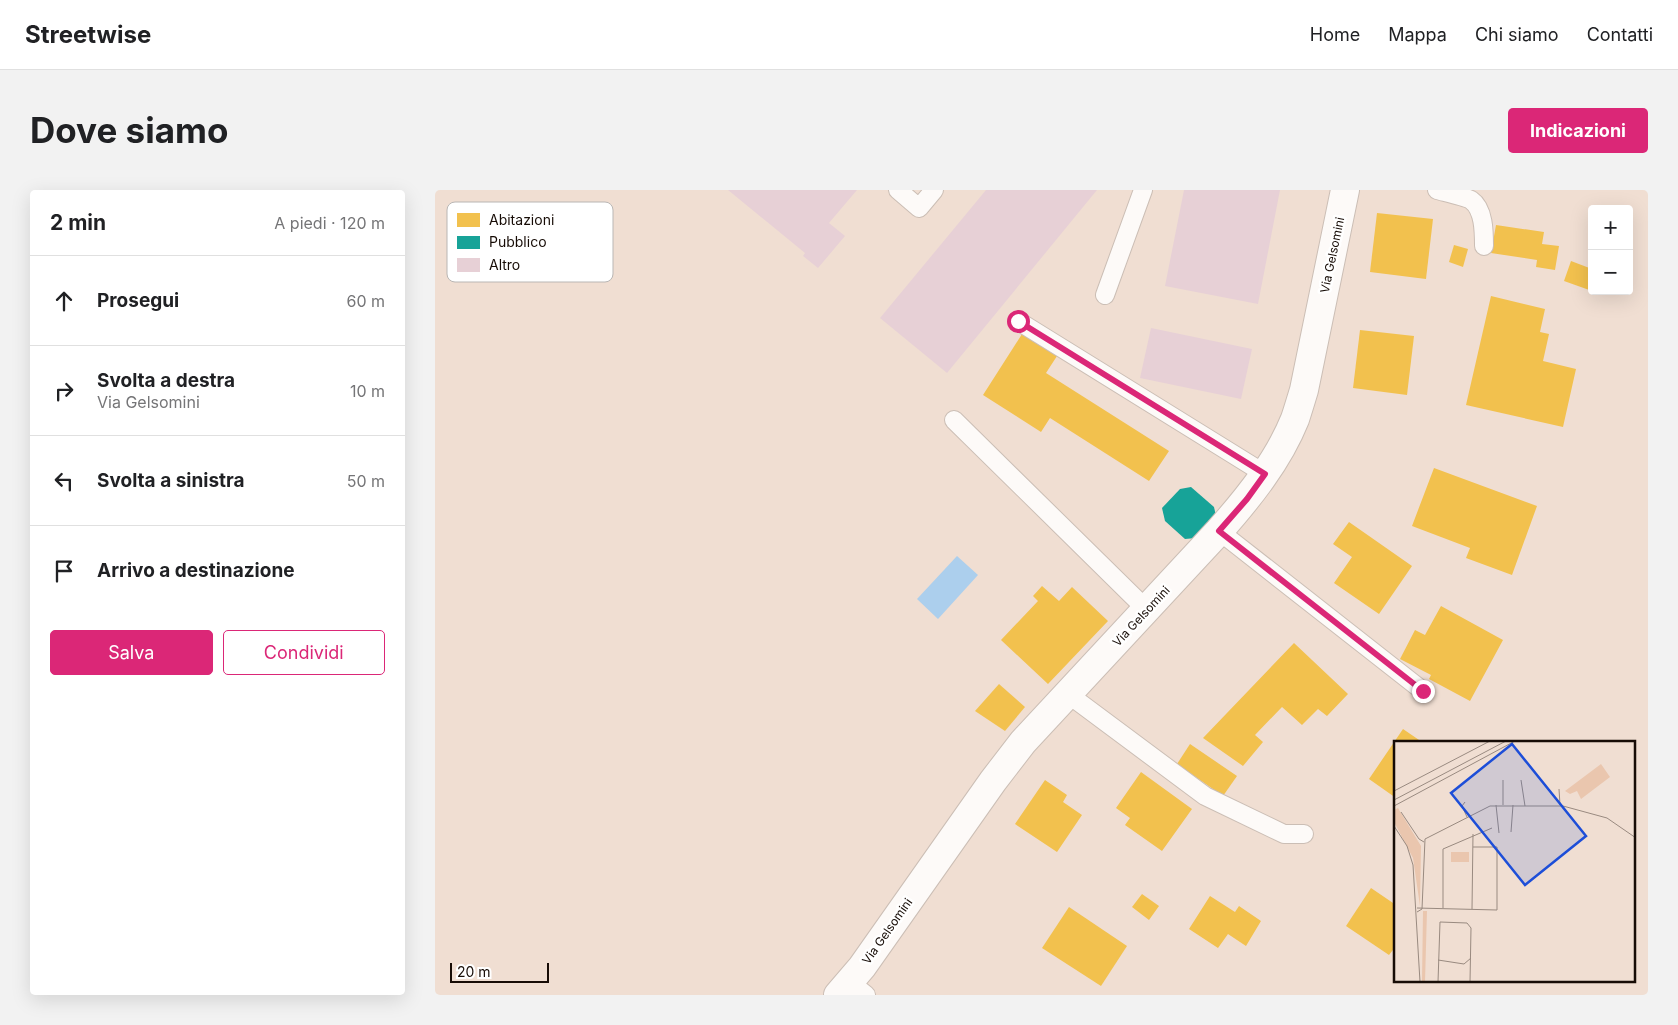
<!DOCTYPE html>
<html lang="it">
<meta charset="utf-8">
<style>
body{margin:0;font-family:Inter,sans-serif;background:#f2f2f2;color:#202124}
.controls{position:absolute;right:15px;top:15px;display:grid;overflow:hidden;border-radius:5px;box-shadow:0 5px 20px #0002}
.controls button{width:45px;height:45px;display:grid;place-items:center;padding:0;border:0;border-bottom:1px solid #e0e0e0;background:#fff;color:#202124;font:25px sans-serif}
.scale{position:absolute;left:15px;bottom:12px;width:99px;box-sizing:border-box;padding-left:5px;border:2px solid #170c06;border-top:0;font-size:14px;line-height:18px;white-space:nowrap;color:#170c06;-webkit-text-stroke:4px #fff;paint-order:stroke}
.stop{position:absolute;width:15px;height:15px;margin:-11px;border:4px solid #db2777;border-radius:50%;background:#fff}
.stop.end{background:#db2777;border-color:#fff;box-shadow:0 1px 5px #0008}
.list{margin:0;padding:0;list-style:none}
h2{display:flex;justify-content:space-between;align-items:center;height:65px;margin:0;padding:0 20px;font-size:21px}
h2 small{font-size:16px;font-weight:400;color:#757577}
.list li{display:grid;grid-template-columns:32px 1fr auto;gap:15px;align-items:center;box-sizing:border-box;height:90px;padding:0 20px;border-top:1px solid #e0e0e0}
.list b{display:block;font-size:19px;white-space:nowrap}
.list p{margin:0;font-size:16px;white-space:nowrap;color:#757577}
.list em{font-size:16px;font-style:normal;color:#757577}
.actions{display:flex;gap:10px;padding:15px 20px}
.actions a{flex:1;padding:11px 0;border:1px solid #db2777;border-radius:5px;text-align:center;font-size:18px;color:#db2777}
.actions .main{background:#db2777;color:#fff}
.icon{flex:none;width:28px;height:28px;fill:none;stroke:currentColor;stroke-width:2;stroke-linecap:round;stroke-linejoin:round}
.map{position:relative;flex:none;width:1213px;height:805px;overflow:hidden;border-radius:5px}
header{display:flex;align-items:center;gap:30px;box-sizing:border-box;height:70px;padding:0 25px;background:#fff;border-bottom:1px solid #e0e0e0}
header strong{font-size:24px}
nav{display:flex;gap:28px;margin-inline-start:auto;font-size:18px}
.intro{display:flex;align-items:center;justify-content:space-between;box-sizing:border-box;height:120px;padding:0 30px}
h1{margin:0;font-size:35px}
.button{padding:12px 22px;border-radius:5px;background:#db2777;color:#fff;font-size:18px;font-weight:700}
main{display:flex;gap:30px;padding:0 30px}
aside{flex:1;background:#fff;border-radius:5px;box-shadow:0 5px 20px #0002}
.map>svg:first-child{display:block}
.water{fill:#accfed}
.homes{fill:#f2c14e}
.public{fill:#17a398}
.building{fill:#e7d0d6}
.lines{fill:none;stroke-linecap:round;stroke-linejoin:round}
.service-casing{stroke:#cbbeb5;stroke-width:20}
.minor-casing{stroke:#cbbeb5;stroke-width:30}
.service{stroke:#fdfaf8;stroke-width:18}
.minor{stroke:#fdfaf8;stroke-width:28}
.route{stroke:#db2777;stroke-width:6}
.labels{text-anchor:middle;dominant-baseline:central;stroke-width:5;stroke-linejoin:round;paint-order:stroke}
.street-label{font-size:12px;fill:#170c06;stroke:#fff}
.inset-road{fill:none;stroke:#998a80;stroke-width:1}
.view{fill:#1d4ed8;fill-opacity:0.15;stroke:#1d4ed8;stroke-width:2.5}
.inset-edge{fill:none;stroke:#170c06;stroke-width:2.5}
.key{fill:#fff;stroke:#b9b6b4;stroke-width:1}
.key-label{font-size:14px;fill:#170c06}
</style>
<header>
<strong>Streetwise</strong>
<nav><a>Home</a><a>Mappa</a><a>Chi siamo</a><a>Contatti</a></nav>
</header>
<div class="intro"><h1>Dove siamo</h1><a class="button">Indicazioni</a></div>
<main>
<aside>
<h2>2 min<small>A piedi · 120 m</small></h2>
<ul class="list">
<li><svg class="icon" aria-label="ahead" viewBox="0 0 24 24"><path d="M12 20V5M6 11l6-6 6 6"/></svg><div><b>Prosegui</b></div><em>60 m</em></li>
<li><svg class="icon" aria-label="right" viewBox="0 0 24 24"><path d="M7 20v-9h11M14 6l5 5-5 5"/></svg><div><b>Svolta a destra</b><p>Via Gelsomini</p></div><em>10 m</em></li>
<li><svg class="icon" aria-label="left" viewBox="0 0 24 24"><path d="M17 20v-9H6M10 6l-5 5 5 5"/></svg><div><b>Svolta a sinistra</b></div><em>50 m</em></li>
<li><svg class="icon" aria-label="arrive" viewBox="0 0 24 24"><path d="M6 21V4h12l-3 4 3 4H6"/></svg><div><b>Arrivo a destinazione</b></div></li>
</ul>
<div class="actions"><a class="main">Salva</a><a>Condividi</a></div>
</aside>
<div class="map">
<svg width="1213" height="805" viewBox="0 0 1213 805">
<rect width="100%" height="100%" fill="#f0ded2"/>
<path class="water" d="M522 366 543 385 503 429 482 409Z"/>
<g class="homes">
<path d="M942 23 998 29 991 89 935 82Z"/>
<path d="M1061 35 1109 42 1107 54 1124 56 1120 80 1101 77 1102 70 1056 63Z"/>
<path d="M1019 55 1033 59 1028 77 1014 72Z"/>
<path d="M1136 71 1157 79V101L1129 91Z"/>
<path d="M1056 106 1110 119 1105 142 1114 144 1108 171 1141 179 1128 237 1031 215Z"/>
<path d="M925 140 979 146 972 205 918 198Z"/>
<path d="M587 144 622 166 611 183 734 261 714 291 615 228 606 242 548 205Z"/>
<path d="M999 278 1102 316 1077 385 1031 368 1035 358 977 336Z"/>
<path d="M914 332 977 376 944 424 899 393 917 367 898 354Z"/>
<path d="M607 396 624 411 637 397 673 431 613 494 566 450 603 411 598 406Z"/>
<path d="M1006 416 1068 450 1035 511 994 489 996 485 965 469 980 440 990 445Z"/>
<path d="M859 453 913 504 892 526 883 519 867 535 847 517 820 545 828 552 808 576 768 548Z"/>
<path d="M564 494 590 517 570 541 540 521Z"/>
<path d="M968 539 987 552H961V608L934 589Z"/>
<path d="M755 554 802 586 788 606 742 574Z"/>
<path d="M706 582 757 619 727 661 690 635 695 628 681 618Z"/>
<path d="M610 590 632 605 628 612 647 625 622 662 580 634Z"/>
<path d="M936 698 961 715V756L954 765 911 736Z"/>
<path d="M707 704 724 716 714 730 697 717Z"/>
<path d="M775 706 800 722 804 716 826 731 811 756 793 744 783 758 754 739Z"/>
<path d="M634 717 692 756 666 796 607 758Z"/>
</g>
<path class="public" d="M756 297 779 317 781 326 761 348 750 349 730 331 727 318 745 299Z"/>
<g class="building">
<path d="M293 0H422L394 33 410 46 383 78 368 66 370 63Z"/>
<path d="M551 0H662L512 183 445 128Z"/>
<path d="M749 0H845L823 114 730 96Z"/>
<path d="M716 138 817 159 806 209 705 188Z"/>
</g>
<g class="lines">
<defs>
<g id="service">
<path d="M463 0 484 18 499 0"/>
<path d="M1002 0C1009 2 1031 7 1036 10 1049 19 1049 42 1049 56"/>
<path d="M670 105 708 0"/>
<path d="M583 131 830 284"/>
<path d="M519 230 712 420"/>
<path d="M784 341 988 501"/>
<path d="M633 504 770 606 849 644H869"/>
<path d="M415 792 431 805"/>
</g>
<path id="minor" d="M403 805 427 777 558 591 588 552 784 341C814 307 843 271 860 229 863 220 866 210 869 200L910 0"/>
</defs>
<use href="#service" class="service-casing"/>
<use href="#minor" class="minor-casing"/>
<use href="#service" class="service"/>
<use href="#minor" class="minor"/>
</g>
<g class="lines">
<path class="route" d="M583 131 830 284 812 309 784 341 988 501"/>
</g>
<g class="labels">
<g class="street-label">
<text transform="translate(897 65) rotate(-78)">Via Gelsomini</text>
<text transform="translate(706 426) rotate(-47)">Via Gelsomini</text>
<text transform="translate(452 741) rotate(-55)">Via Gelsomini</text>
</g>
</g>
<g transform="translate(959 551)">
<rect width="241" height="241" fill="#f0ded2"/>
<path d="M207 23 216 36 187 58 183 50 176 53 171 50ZM4 67 27 105 26 165 19 117 0 81V69ZM57 111H75V121H57ZM29 170H33L31 241H28Z" fill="#eac6ae"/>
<path class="inset-road" d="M109 39V64M127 39 131 65M165 48 166 64M0 50 96 0M0 59 112 0M71 61 68 65 73 76M102 64 105 92M0 65 121 0M7 71 25 98 30 101M0 85 13 105 19 124 26 241M117 91 119 64M23 167 103 169V106H79M49 167V108L98 87M78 168 79 93M23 171 28 168 31 98 96 65H169L213 77 242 97M44 219 70 223 77 217M44 241 46 181 73 182 77 187 76 241"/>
<path class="view" d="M118 3 192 95 131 144 57 52Z"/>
<rect width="241" height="241" class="inset-edge"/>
</g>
<rect x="12" y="12" width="166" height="80" rx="8" class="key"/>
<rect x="22" y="23" width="23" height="14" fill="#f2c14e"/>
<rect x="22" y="46" width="23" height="13" fill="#17a398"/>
<rect x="22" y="68" width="23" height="14" fill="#e7d0d6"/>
<g class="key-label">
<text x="54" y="35">Abitazioni</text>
<text x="54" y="57">Pubblico</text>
<text x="54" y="80">Altro</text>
</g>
</svg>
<div class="controls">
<button>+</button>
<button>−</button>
</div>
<div class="scale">20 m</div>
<div class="stop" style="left:583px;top:131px"></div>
<div class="stop end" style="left:988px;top:501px"></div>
</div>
</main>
